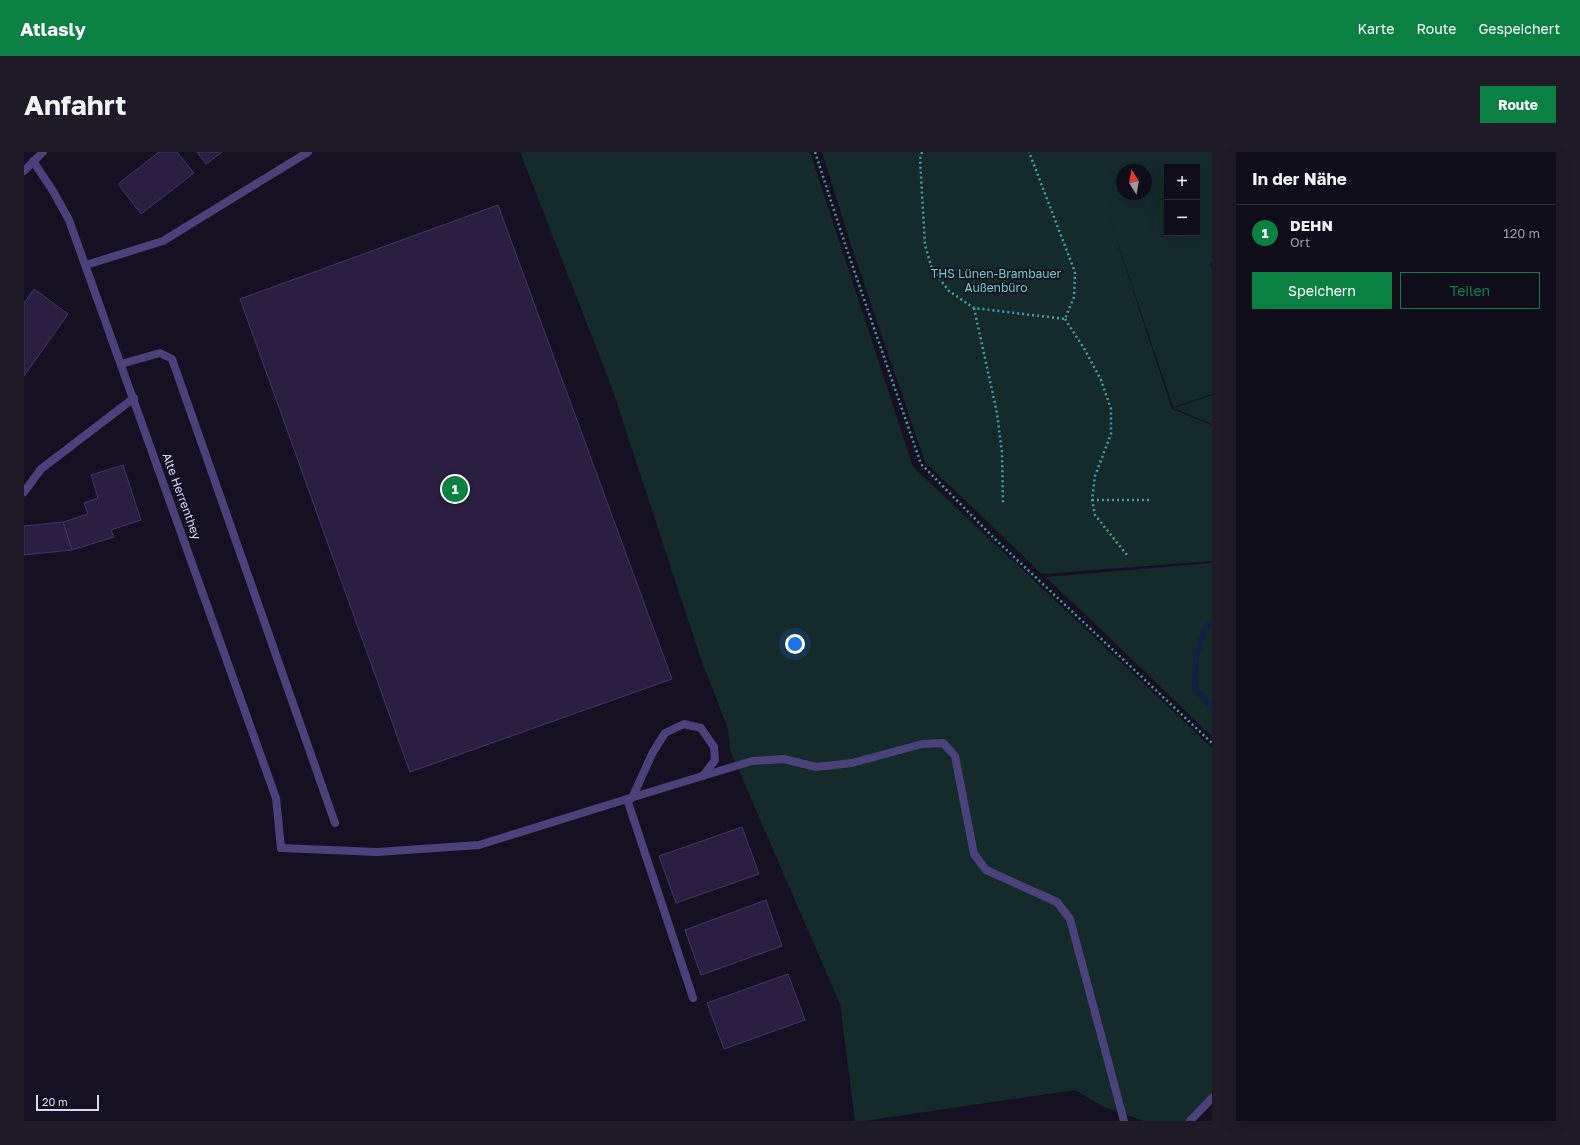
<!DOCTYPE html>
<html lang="de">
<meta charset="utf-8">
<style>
body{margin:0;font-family:"Golos Text",sans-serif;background:#1e1b27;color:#f1f3f6}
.controls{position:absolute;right:12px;top:12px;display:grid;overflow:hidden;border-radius:0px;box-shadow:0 4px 16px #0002}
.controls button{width:36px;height:36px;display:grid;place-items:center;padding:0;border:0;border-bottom:1px solid #302d39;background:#100d1a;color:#f1f3f6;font:20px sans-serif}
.compass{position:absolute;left:1092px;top:12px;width:36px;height:36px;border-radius:50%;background:#100d1a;box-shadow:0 4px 16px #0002;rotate:349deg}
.scale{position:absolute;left:12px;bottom:10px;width:63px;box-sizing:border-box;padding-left:4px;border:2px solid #dfd7fa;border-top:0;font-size:11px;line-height:14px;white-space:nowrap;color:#dfd7fa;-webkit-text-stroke:3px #161122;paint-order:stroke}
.you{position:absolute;left:771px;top:492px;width:14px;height:14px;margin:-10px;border:3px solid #fff;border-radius:50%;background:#1a73e8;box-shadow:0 0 0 6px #1a73e833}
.badge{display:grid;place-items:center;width:26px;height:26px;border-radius:50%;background:#0b8043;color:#fff;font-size:13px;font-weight:700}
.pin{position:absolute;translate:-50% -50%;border:2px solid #fff;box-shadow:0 1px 4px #0006}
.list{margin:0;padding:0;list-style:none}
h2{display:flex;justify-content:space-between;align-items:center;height:52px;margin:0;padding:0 16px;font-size:17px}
h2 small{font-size:13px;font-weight:400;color:#9c9ca2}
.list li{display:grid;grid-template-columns:26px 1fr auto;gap:12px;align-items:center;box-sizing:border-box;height:56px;padding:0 16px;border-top:1px solid #302d39}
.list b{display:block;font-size:15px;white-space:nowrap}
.list p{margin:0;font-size:13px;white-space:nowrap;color:#9c9ca2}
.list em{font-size:13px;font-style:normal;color:#9c9ca2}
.actions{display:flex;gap:8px;padding:12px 16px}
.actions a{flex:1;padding:9px 0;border:1px solid #0b8043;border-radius:0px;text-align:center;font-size:14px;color:#0b8043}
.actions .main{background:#0b8043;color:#fff}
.map{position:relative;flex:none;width:1188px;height:969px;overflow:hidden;border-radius:0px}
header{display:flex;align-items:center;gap:24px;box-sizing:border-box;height:56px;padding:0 20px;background:#0b8043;color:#fff}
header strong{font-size:19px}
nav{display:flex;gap:22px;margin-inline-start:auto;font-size:14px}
.intro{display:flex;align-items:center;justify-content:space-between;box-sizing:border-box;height:96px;padding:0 24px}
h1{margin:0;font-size:28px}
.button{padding:10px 18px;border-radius:0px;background:#0b8043;color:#fff;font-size:14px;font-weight:700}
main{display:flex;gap:24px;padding:0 24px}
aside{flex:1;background:#100d1a;border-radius:0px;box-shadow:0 4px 16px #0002}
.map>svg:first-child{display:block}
.green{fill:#152a2b;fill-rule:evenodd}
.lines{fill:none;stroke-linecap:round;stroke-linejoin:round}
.stream{stroke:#142143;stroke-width:6}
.building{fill:#2a1f41;stroke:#45346a}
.path{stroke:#3ea1a7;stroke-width:2.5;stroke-dasharray:2 3;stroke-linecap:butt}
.service{stroke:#4b427b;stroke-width:8}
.minor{stroke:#4b427b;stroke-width:8}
.tertiary{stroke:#4b427b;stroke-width:8}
.labels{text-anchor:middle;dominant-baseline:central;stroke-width:3.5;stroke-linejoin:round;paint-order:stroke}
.park-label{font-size:12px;fill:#6cd1c4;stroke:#161122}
.street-label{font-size:12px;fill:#dfd7fa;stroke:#161122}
</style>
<header>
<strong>Atlasly</strong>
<nav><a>Karte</a><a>Route</a><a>Gespeichert</a></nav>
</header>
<div class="intro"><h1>Anfahrt</h1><a class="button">Route</a></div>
<main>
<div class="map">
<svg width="1188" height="969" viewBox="0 0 1188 969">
<rect width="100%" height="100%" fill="#161122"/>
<g class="green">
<path d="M496 0H786L889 315 1188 596V945L1165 969H1120L1080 955 1051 938 840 969H831L816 852 706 598 704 577 677 507 588 236Z"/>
<path d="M798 0H1188V111L1186 112 1188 117V242L1149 255 1083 59 1148 257 1188 273V409L1018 422 901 310 827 93ZM1143 15H1173V81H1143ZM1098 18H1122V42H1098Z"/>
<path d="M1188 243V272L1149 256Z"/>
<path d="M1188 411V584L1022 425Z"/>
</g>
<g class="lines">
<path class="stream" d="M1188 469 1179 482 1172 505 1171 536 1188 555"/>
</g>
<g class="building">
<path d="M135 0H153L170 21 117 62 94 32Z"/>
<path d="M173 0H198L182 12Z"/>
<path d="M474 53 648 527 386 620 216 147Z"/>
<path d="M10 137 44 162 0 224V151Z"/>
<path d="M99 313 117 368 87 378 90 385 48 398 39 370 64 362 60 351 74 346 67 323Z"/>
<path d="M39 370 48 398 0 403V374Z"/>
<path d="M718 675 735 722 652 751 635 704Z"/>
<path d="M742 748 758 794 677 823 661 778Z"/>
<path d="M764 822 781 868 700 897 683 851Z"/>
</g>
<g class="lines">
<g class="path">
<path d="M791 0 822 95 897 312 972 388 1188 591"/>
<path d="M898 0 896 7 901 93 908 117 925 139 950 156 1041 167 1050 145 1051 120 1005 0"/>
<path d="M950 156 973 261 978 301 979 351"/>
<path d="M1041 167 1061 198 1077 228 1087 257V282L1071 324 1068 348 1071 363 1103 403"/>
<path d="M1068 348H1128"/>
</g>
<g class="service">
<path d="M62 113 139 89 284 0"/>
<path d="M97 212 136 201 148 207 311 671"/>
<path d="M0 340 17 317 110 246"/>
<path d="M608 646 629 600 641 581 660 572 677 576 690 595 691 608 679 624"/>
<path d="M603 647 728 609 760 607 792 615 828 611 898 592 919 591 931 604 950 702 962 718 1033 750 1046 767 1100 969"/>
<path d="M257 696 353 700 455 693 603 647 669 846"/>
<path d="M1166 969 1188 946"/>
</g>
<path class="minor" d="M9 9 29 39 45 68 252 646 257 696"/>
<path class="tertiary" d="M0 19 19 0"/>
</g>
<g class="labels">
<g class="park-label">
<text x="972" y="121">THS Lünen-Brambauer<tspan x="972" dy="14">Außenbüro</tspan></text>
</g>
<g class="street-label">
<text transform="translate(158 344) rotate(70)">Alte Herrenthey</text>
</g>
</g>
</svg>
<div class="controls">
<button>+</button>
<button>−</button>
</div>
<svg class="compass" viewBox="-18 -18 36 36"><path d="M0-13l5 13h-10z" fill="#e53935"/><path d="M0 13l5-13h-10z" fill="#9c9ca2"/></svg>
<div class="scale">20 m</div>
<div class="you"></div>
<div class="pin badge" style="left:431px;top:337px">1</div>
</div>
<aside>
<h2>In der Nähe<small></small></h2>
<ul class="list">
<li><span class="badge">1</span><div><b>DEHN</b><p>Ort</p></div><em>120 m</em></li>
</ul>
<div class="actions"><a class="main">Speichern</a><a>Teilen</a></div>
</aside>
</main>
